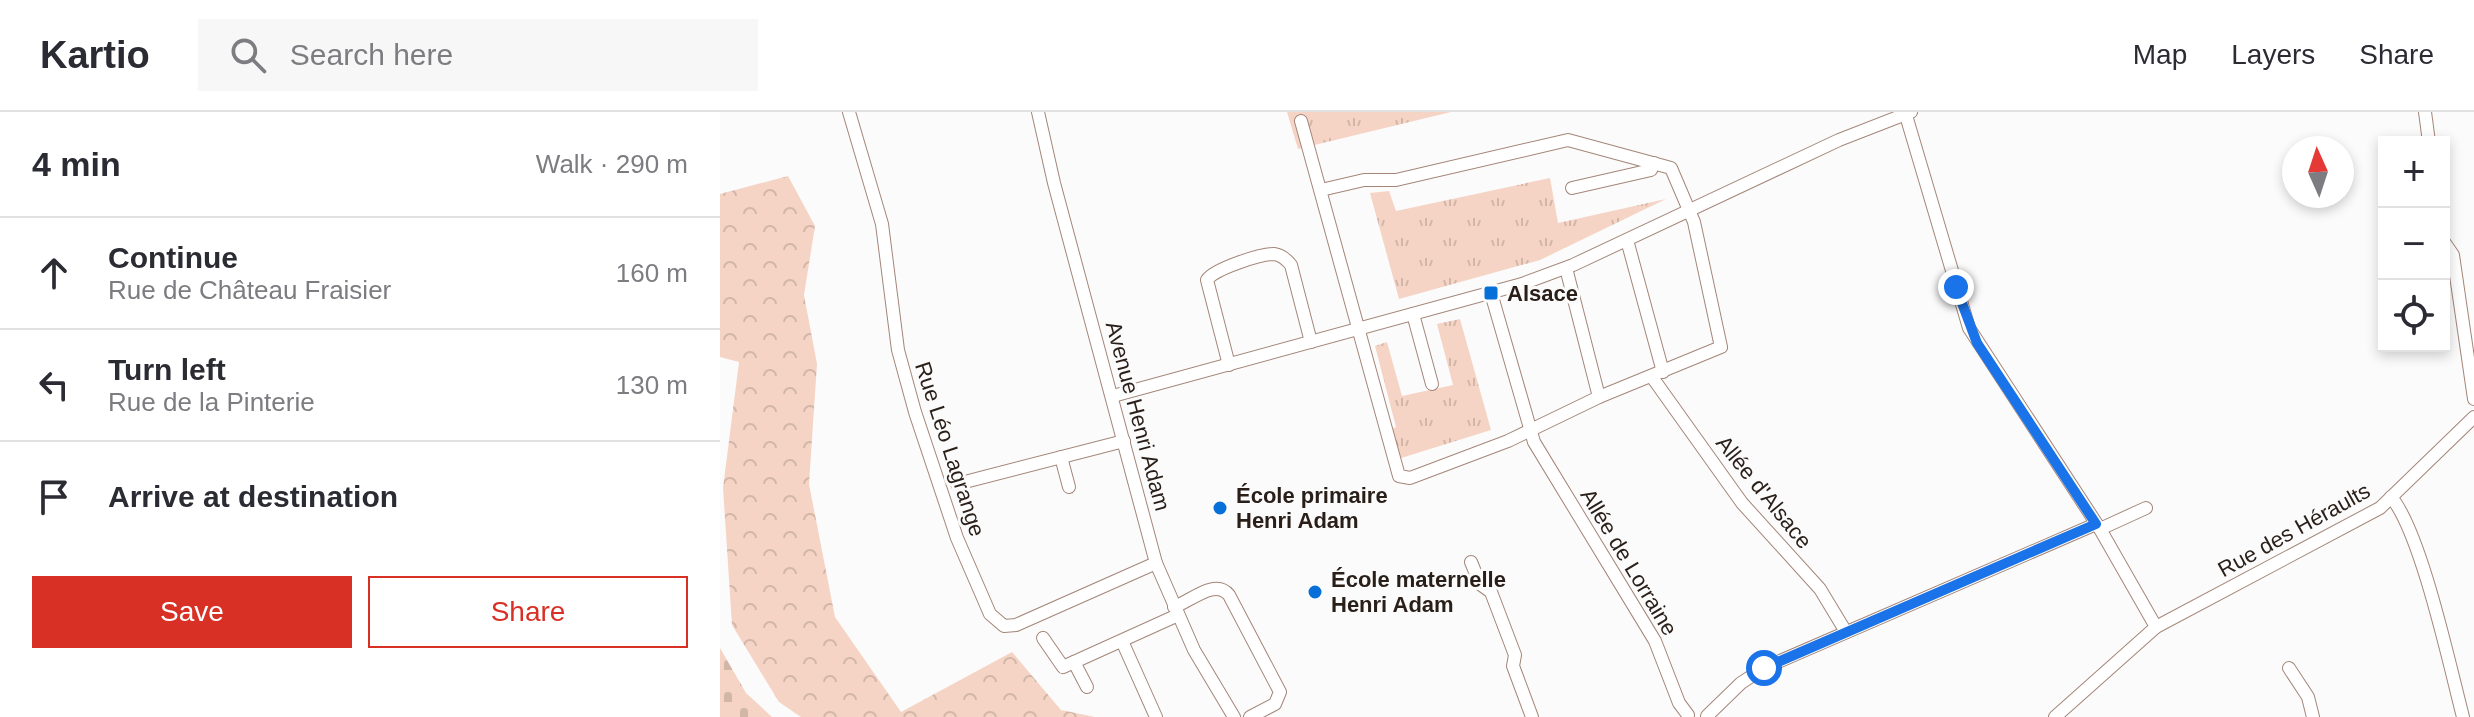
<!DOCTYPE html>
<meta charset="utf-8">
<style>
body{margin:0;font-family:Helvetica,sans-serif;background:#f7f7f7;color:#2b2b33}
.controls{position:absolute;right:24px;top:24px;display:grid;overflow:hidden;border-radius:0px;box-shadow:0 4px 12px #0003}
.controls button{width:72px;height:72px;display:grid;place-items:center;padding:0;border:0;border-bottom:2px solid #e1e1e2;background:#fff;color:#2b2b33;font:40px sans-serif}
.compass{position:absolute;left:1562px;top:24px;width:72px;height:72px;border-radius:50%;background:#fff;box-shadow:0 4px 12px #0003;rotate:357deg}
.stop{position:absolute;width:24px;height:24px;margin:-18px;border:6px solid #1a73e8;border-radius:50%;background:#fff}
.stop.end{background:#1a73e8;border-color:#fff;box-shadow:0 2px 8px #0008}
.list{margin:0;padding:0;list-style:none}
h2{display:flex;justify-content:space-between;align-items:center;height:104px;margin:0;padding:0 32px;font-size:34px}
h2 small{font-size:26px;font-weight:400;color:#7c7c81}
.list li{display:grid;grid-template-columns:52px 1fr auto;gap:24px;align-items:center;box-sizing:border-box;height:112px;padding:0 32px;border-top:2px solid #e1e1e2}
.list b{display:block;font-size:30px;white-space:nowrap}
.list p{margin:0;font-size:26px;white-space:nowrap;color:#7c7c81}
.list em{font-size:26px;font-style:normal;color:#7c7c81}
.actions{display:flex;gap:16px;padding:24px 32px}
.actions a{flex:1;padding:18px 0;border:2px solid #d93025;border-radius:0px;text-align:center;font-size:28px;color:#d93025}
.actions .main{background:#d93025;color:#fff}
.icon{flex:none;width:44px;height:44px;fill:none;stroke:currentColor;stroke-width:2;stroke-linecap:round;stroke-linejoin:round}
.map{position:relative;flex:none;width:1754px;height:605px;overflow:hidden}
header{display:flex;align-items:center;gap:48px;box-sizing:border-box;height:112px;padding:0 40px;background:#fff;border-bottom:2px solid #e1e1e2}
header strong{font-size:38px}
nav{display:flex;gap:44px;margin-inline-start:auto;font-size:28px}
.search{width:560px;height:72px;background:#f7f7f7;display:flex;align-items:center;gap:20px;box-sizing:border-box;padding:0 28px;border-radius:0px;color:#7c7c81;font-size:30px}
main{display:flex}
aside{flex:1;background:#fff}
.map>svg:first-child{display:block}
.grass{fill:url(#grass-tufts)}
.forest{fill:url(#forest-crowns)}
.cemetery{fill:url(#cemetery-stones)}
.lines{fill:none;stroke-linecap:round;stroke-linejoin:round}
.minor-casing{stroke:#a48679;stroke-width:14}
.minor{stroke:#fff;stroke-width:12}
.route{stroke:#1a73e8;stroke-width:10}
.poi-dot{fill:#0670d8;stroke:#fbfbfb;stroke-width:3}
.labels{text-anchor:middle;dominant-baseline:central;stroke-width:6;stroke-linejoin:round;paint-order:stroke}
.poi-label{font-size:22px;font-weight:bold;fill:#291e18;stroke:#fbfbfb;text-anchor:start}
.street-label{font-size:22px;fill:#291e18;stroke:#fbfbfb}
</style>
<header>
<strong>Kartio</strong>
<div class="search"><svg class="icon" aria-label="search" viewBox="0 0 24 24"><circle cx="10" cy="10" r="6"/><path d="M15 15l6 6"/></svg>Search here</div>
<nav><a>Map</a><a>Layers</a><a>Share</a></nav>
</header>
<main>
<aside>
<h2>4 min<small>Walk · 290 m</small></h2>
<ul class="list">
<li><svg class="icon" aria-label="ahead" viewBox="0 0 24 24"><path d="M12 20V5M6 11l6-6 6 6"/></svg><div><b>Continue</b><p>Rue de Château Fraisier</p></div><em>160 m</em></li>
<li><svg class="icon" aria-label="left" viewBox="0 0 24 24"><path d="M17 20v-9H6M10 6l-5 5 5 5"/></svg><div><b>Turn left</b><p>Rue de la Pinterie</p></div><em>130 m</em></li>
<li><svg class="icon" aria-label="arrive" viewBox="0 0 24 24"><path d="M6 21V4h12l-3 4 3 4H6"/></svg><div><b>Arrive at destination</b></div></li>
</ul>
<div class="actions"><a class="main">Save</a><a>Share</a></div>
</aside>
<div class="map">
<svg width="1754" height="605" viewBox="0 0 1754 605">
<defs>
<pattern id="grass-tufts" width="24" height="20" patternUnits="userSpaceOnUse" patternTransform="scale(2)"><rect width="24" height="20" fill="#f5d4c5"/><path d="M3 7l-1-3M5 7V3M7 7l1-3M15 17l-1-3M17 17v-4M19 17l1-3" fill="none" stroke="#d2b6a8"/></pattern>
<pattern id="forest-crowns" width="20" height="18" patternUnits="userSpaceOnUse" patternTransform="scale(2)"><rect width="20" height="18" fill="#f5d4c5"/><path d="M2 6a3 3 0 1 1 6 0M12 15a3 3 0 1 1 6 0" fill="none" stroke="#d2b6a8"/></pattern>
<pattern id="cemetery-stones" width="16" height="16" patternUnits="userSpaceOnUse" patternTransform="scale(2)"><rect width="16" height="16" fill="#f5d4c5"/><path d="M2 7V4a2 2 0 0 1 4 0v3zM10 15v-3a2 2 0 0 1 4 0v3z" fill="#d2b6a8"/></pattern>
</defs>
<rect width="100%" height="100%" fill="#fbfbfb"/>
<g class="grass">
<path d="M567 0H731L578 37Z"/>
<path d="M830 66 838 111 946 87 820 148 679 187 650 81 669 79 676 99Z"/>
<path d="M740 207 771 318 678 347 670 318 676 315 655 234 667 230 682 284 733 273 717 212Z"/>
</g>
<path class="forest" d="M68 64 95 114 84 183 97 252 89 372 115 505 181 600 292 540 341 598 375 605H81L59 590 12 513 3 376 19 250 0 245V82Z"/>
<path class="cemetery" d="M0 536 26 581 52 605H0Z"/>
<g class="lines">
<defs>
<g id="minor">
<path d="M129 0 162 112 178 238 195 300 237 426 270 502 284 514 296 513 436 451"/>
<path d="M318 0 334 71 436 451 474 538 514 605"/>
<path d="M1185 0 1249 216 1380 417 1436 515"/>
<path d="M1705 0 1709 30"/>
<path d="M581 9 679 364 690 366 788 329 879 285 1001 235 974 110 951 56 848 28 676 68H644L601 78"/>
<path d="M852 76 931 58 934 51"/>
<path d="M907 128 943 260"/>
<path d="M1724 130 1733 143 1754 287"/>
<path d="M846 156 879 285"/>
<path d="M771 181 814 330 935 529 959 591 968 603"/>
<path d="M693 202 712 272"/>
<path d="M509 253 487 168C494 157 540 142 554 142 562 143 567 148 571 153L591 230"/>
<path d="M932 265 1022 391 1100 477 1126 520"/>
<path d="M393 284 802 172 853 153 1119 28 1191 0"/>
<path d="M341 345 349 375"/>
<path d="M237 372 404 329"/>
<path d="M1671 385C1701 420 1730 555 1743 605"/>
<path d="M1380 417 1426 396"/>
<path d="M751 450 760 472 771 480 795 543 793 554 812 605"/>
<path d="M454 495C471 489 495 466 509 483L560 580 555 592 530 605"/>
<path d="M323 526 343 555 458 503"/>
<path d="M402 529 436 605"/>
<path d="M354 550 367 575"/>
<path d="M1569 556 1588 585 1593 605"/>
<path d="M987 604 1021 571 1044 556 1376 412"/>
<path d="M1335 605 1436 515 1660 396 1754 305"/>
</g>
</defs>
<use href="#minor" class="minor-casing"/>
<use href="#minor" class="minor"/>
</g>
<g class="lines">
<path class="route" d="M1044 556 1376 412 1257 231 1236 175"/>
</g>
<g class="poi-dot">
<rect x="763" y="173" width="16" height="16" rx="4"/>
<circle cx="500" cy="396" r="8"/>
<circle cx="595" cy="480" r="8"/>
</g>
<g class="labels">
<g class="poi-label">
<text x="787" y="181">Alsace</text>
<text x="516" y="383">École primaire<tspan x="516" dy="25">Henri Adam</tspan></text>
<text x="611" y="467">École maternelle<tspan x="611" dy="25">Henri Adam</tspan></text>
</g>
<g class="street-label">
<text transform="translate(418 304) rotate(75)">Avenue Henri Adam</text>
<text transform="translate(230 337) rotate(72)">Rue Léo Lagrange</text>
<text transform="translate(1044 380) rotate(51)">Allée d'Alsace</text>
<text transform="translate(1574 418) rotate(-29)">Rue des Héraults</text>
<text transform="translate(909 450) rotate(59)">Allée de Lorraine</text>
</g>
</g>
</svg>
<div class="controls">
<button>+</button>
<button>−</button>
<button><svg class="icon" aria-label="locate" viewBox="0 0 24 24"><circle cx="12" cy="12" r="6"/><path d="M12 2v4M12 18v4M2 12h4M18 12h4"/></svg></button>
</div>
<svg class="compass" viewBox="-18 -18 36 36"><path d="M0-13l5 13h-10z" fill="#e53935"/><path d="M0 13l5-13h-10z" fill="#7c7c81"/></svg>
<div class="stop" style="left:1044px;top:556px"></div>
<div class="stop end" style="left:1236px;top:175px"></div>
</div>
</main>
